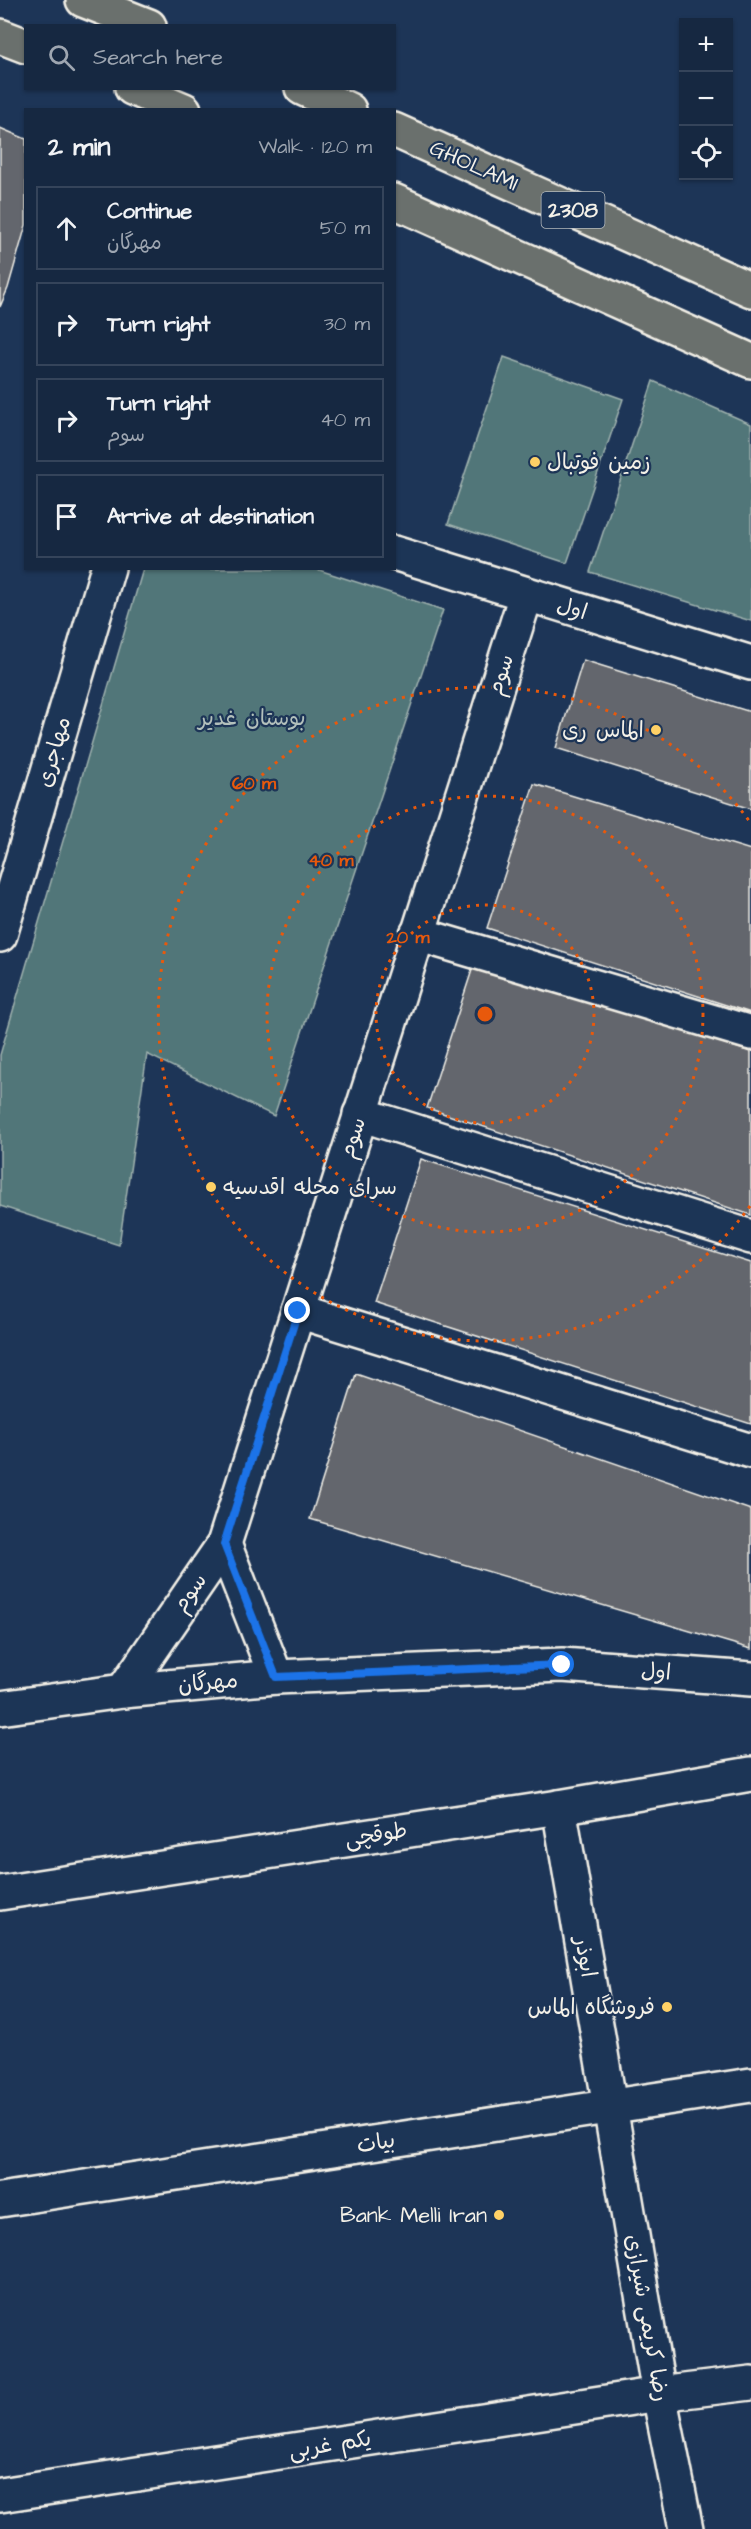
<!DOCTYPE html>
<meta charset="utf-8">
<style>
body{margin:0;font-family:"Architects Daughter","Playpen Sans Arabic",sans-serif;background:#23344c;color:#f1f3f6}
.controls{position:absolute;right:18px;top:18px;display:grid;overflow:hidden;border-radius:0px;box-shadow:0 2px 4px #0004}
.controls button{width:54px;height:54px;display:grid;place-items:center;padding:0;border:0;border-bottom:2px solid #35445a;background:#162841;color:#f1f3f6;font:30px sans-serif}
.stop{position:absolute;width:18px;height:18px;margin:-14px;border:4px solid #1a73e8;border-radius:50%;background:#fff}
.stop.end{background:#1a73e8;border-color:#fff;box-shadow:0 2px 6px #0008}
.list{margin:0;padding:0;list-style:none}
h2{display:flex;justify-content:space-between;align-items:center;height:78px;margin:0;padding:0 24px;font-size:26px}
h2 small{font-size:20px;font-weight:400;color:#9ea6b1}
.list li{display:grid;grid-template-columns:39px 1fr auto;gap:18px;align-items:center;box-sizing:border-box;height:84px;margin:0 12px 12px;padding:0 12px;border:2px solid #35445a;border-radius:0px}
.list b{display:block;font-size:22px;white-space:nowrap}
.list p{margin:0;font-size:20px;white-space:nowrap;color:#9ea6b1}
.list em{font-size:20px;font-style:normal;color:#9ea6b1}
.icon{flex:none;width:33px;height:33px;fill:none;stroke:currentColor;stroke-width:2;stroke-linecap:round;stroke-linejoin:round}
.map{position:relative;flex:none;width:751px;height:2529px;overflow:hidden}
.search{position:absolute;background:#162841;box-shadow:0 2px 4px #0004;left:24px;top:24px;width:372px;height:66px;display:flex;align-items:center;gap:15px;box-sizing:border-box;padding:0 21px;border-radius:0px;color:#9ea6b1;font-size:22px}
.panel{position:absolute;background:#162841;box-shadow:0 2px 4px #0004;left:24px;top:108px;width:372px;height:462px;border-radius:0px}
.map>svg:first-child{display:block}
.green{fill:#517679;stroke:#a2b4b0;stroke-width:1.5}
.building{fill:#63666d;stroke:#f4f1e8;stroke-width:1.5}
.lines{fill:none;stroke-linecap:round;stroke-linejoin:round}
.minor-casing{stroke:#f4f1e8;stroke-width:38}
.tertiary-casing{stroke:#f4f1e8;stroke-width:38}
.secondary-casing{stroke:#f4f1e8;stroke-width:38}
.primary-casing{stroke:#f4f1e8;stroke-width:38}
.minor{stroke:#1d3557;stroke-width:33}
.tertiary{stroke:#1d3557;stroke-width:33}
.secondary{stroke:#1d3557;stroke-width:33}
.primary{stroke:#6b706d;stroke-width:33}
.route{stroke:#1a73e8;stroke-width:8}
.ring{fill:none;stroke:#e8590c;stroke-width:3;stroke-dasharray:3 6}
.poi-dot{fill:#ffd166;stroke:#1d3557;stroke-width:2}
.labels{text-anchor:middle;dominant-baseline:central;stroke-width:4.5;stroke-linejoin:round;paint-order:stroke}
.shield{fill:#1d3557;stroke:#b4b9bc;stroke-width:1.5}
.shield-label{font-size:21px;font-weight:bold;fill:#f4f1e8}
.street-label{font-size:22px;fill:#f4f1e8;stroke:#1d3557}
.poi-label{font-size:22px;fill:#f4f1e8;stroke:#1d3557;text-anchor:end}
.park-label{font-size:22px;fill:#b3c0bc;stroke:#1d3557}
.centre{fill:#e8590c;stroke:#1d3557;stroke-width:3}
.ring-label{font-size:18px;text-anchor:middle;font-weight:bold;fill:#e8590c;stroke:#1d3557;stroke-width:4.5;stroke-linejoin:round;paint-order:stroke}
</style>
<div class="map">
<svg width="751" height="2529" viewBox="0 0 751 2529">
<rect width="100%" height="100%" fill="#1d3557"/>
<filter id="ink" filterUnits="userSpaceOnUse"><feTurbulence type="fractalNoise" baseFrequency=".0167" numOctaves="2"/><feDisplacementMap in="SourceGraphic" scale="12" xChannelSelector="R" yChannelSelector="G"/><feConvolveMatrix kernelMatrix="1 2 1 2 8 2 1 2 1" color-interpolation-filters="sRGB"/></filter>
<g filter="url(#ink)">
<g class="green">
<path d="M504 357 623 399 567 563 448 524Z"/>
<path d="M653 381 751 424V621L590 572Z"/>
<path d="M143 569H316L443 610 274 1116 147 1054 119 1245 0 1206V1055Z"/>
</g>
<g class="building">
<path d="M0 128 26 139V225L8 288 0 307Z"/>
<path d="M583 660 751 712V809L556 748Z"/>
<path d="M534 784 751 850V1013L487 928Z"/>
<path d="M474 964 751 1052V1215L427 1108Z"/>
<path d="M421 1159 751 1263V1424L374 1303Z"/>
<path d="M356 1374 751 1510V1649L310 1519Z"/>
</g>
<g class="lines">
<defs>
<g id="minor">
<path d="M394 553 751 663"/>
<path d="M417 934 751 1033"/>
<path d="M0 935 108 568"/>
<path d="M360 1114 751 1237"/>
<path d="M298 1311 751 1451"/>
<path d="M224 1544 276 1677"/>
<path d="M123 1691 224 1544 526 595"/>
<path d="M0 1708 123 1691 276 1677 562 1665 751 1679"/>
<path d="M559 1807 751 1774"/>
<path d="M0 2495 659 2394 751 2383"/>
</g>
<path id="tertiary" d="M0 1893 559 1807 659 2394 686 2529"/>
<path id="secondary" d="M0 2200 751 2085"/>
<g id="primary">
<path d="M83 0 149 26"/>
<path d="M0 36 26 46"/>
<path d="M132 88 184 110"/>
<path d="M302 88 349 110"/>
<path d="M394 130 751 290"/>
<path d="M394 201 751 361"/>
</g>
</defs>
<use href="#minor" class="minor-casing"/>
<use href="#tertiary" class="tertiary-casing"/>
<use href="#secondary" class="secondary-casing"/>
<use href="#primary" class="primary-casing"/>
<use href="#minor" class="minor"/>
<use href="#tertiary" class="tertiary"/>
<use href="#secondary" class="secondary"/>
<use href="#primary" class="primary"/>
</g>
</g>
<g class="lines" filter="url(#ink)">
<path class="route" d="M298 1311 224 1544 276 1677 562 1665"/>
</g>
<g class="ring">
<circle cx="485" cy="1014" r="109"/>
<circle cx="485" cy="1014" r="218"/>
<path d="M750 1206A327 327 0 1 1 750 822"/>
</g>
<g class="poi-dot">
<circle cx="535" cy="462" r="6"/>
<circle cx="656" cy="730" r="6"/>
<circle cx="211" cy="1187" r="6"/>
<circle cx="667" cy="2007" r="6"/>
<circle cx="499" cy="2215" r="6"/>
</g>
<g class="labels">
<rect class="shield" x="541.5" y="192" width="63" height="36" rx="4.5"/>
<g class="shield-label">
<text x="573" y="210">2308</text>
</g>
<g class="street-label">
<text transform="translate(474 166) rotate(24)">GHOLAMI</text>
<text transform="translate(572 609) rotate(17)">اول</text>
<text transform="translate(501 675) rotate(-72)">سوم</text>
<text transform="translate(54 752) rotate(-74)">مهاجری</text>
<text transform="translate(353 1138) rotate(-72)">سوم</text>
<text transform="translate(190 1593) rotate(-55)">سوم</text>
<text transform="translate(656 1672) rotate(4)">اول</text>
<text transform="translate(208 1683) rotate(-5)">مهرگان</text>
<text transform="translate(376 1835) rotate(-9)">طوقچی</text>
<text transform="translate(585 1957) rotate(80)">ابوذر</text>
<text transform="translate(376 2143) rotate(-9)">بیات</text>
<text transform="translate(647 2318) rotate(80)">رضا کریمی شیرازی</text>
<text transform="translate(330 2445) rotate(-9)">یکم غربی</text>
</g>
<g class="poi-label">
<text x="547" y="462" text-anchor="start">زمین فوتبال</text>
<text x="644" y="730">الماس ری</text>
<text x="223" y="1187" text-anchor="start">سرای محله اقدسیه</text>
<text x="655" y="2007">فروشگاه الماس</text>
<text x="487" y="2215">Bank Melli Iran</text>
</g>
<g class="park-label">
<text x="252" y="718">بوستان غدیر</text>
</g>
</g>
<circle cx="485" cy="1014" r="9" class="centre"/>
<g class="ring-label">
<text x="254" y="789">60 m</text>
<text x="331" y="866">40 m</text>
<text x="408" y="943">20 m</text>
</g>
</svg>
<div class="controls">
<button>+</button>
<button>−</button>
<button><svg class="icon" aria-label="locate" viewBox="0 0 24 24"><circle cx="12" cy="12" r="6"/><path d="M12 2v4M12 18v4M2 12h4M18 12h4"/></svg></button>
</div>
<div class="stop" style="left:562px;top:1665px"></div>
<div class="stop end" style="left:298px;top:1311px"></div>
<div class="search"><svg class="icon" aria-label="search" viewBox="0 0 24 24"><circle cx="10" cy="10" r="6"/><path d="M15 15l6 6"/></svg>Search here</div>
<section class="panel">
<h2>2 min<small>Walk · 120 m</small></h2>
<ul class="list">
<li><svg class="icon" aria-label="ahead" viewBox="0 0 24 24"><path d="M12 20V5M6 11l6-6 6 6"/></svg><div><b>Continue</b><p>مهرگان</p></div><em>50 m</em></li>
<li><svg class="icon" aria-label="right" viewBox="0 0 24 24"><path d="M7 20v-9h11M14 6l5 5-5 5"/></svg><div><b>Turn right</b></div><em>30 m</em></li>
<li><svg class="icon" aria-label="right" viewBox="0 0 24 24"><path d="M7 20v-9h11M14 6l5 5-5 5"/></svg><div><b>Turn right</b><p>سوم</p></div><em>40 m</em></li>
<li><svg class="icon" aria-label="arrive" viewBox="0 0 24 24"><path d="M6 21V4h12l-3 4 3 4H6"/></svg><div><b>Arrive at destination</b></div></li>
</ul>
</section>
</div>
